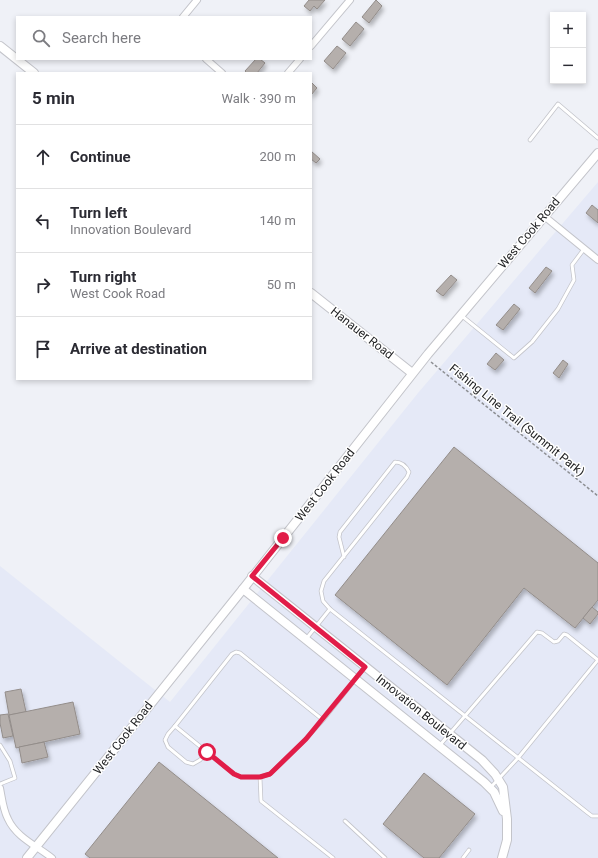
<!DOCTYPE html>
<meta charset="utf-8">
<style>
body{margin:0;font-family:Roboto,sans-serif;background:#f7f7f7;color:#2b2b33}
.controls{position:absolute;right:12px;top:12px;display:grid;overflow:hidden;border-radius:0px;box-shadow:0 2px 6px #0003}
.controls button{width:36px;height:36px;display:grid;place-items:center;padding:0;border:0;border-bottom:1px solid #e1e1e2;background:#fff;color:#2b2b33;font:20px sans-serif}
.stop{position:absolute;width:12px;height:12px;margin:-9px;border:3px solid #e11d48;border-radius:50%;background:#fff}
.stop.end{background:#e11d48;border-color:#fff;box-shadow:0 1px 4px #0008}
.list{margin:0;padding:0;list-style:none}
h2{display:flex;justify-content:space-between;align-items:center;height:52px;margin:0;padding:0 16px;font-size:17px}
h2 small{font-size:13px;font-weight:400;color:#7c7c81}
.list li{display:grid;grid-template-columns:26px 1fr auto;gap:12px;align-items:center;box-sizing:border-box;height:64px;padding:0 16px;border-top:1px solid #e1e1e2}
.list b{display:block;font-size:15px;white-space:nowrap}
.list p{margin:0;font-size:13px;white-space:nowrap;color:#7c7c81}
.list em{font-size:13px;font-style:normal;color:#7c7c81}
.icon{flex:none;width:22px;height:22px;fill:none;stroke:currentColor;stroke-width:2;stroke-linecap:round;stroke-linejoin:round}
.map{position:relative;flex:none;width:598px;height:858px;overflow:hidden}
.search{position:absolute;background:#fff;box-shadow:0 2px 6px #0003;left:16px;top:16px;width:296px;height:44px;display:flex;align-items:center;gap:10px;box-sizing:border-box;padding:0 14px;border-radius:0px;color:#7c7c81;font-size:15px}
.panel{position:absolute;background:#fff;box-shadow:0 2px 6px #0003;left:16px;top:72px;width:296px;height:308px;border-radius:0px}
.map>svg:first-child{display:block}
.built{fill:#e5e9f7}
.building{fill:#b5afac;stroke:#938d8a;filter:url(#shadow)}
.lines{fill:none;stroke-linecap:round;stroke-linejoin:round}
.lane-casing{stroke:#c3c4ca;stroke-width:4.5}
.street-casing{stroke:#c3c4ca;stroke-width:8}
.secondary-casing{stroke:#c3c4ca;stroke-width:10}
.path{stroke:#8d8f93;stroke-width:1.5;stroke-dasharray:3 2;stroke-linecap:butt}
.lane{stroke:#fff;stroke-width:3}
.street{stroke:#fff;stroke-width:6}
.secondary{stroke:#fff;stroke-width:8}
.route{stroke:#e11d48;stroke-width:5}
.labels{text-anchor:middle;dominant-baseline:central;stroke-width:3;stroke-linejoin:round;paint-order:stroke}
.street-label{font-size:12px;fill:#1e1f21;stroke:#fff}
</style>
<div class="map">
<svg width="598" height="858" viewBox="0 0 598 858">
<defs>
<filter id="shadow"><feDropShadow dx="2" dy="3.5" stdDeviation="2" flood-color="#0004"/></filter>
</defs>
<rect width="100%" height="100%" fill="#eff1f7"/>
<path class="built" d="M598 182V858H0V566L170 702 418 393Z"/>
<g class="building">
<path d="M309 0H325L317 9 314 6 310 11 304 6Z"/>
<path d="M376 0 382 6 369 23 362 17Z"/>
<path d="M356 22 364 29 350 46 342 39Z"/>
<path d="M337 46 346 53 333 69 324 61Z"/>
<path d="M256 59H260L265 63 257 73H247L245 71Z"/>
<path d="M311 82 317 88 311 95Z"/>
<path d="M311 151 320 159 316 163 311 159Z"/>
<path d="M592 205 598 210V223L586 213Z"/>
<path d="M546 267 552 271 535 293 529 288Z"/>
<path d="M451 275 457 280 443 296 436 291Z"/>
<path d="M514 304 520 309 503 330 496 325Z"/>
<path d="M496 353 504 360 495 370 487 364Z"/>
<path d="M563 360 568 364 559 378 553 373Z"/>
<path d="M454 447 598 563V600L575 628 524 588 447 685 335 595Z"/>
<path d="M592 607 598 612V614L590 624 583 618Z"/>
<path d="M21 689 26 712 9 715 5 692Z"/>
<path d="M73 702 80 734 16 748 9 715Z"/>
<path d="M8 714 13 736 3 738 0 723V715Z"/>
<path d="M44 742 48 757 22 763 19 747Z"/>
<path d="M159 762 278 858H90L85 854Z"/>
<path d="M424 773 475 814 439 858H424L383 824Z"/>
</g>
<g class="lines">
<defs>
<g id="lane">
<path d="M530 140 558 104 598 138"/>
<path d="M462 316 514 358 532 342 558 309 574 280 572 265 584 249"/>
<path d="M344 557 339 537 340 532 395 462C401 462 406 466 409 472L407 477 324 581 321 591 323 601 330 609 588 813 592 816H598"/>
<path d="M306 639 330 609"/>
<path d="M323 720 301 744 270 774 260 777H241L234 774 175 726 232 654 236 652 240 653 323 720 365 667"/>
<path d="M175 726 168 734 165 740 168 747 186 762 193 764 200 760 207 752"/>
<path d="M0 745 10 761 15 778 0 784"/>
<path d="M440 745 537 632 542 633 554 642 558 641 564 634 567 635 598 660"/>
<path d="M260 777 261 801 333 858"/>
<path d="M491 787 518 758 598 660"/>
<path d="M345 821 385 858"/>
<path d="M463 858 469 850"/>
</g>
<g id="street">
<path d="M183 17 197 0"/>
<path d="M311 46 350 0"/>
<path d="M206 59 222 73"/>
<path d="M288 73 300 59"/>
<path d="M544 216 598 260"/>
<path d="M0 788C2 798 3 810 8 819 16 837 37 846 52 858"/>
</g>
<g id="secondary">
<path d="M0 46 34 73"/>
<path d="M311 293 412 373"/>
<path d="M252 576 482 760 495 774 503 787 507 819V840L502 858"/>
<path d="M243 589 484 782 494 792 503 811"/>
<path d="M27 858 243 589 428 354 598 153"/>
</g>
</defs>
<use href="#lane" class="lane-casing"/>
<use href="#street" class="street-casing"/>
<use href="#secondary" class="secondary-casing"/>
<path class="path" d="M431 362 598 496"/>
<use href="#lane" class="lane"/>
<use href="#street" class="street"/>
<use href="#secondary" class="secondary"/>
</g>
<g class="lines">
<path class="route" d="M207 752 234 774 241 777H260L270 774 306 739 365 667 252 576 283 538"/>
</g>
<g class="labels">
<g class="street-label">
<text transform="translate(529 233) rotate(-50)">West Cook Road</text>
<text transform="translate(362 333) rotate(38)">Hanauer Road</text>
<text transform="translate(517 420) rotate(39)">Fishing Line Trail (Summit Park)</text>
<text transform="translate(325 485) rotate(-52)">West Cook Road</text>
<text transform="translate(421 712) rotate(39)">Innovation Boulevard</text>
<text transform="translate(123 738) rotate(-52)">West Cook Road</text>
</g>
</g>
</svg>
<div class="controls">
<button>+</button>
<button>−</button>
</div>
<div class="stop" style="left:207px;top:752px"></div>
<div class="stop end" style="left:283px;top:538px"></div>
<div class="search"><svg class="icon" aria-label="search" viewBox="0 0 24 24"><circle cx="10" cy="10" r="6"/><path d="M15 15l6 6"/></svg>Search here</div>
<section class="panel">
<h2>5 min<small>Walk · 390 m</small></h2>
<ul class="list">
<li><svg class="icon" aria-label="ahead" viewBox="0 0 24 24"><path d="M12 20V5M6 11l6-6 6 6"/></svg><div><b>Continue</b></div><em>200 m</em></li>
<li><svg class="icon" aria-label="left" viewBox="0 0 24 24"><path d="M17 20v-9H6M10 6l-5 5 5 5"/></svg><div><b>Turn left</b><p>Innovation Boulevard</p></div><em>140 m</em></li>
<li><svg class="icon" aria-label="right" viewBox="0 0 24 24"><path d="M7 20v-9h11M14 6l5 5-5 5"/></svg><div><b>Turn right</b><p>West Cook Road</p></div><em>50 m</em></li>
<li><svg class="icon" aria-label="arrive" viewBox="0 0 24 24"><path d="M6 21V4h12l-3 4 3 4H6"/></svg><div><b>Arrive at destination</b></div></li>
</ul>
</section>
</div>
